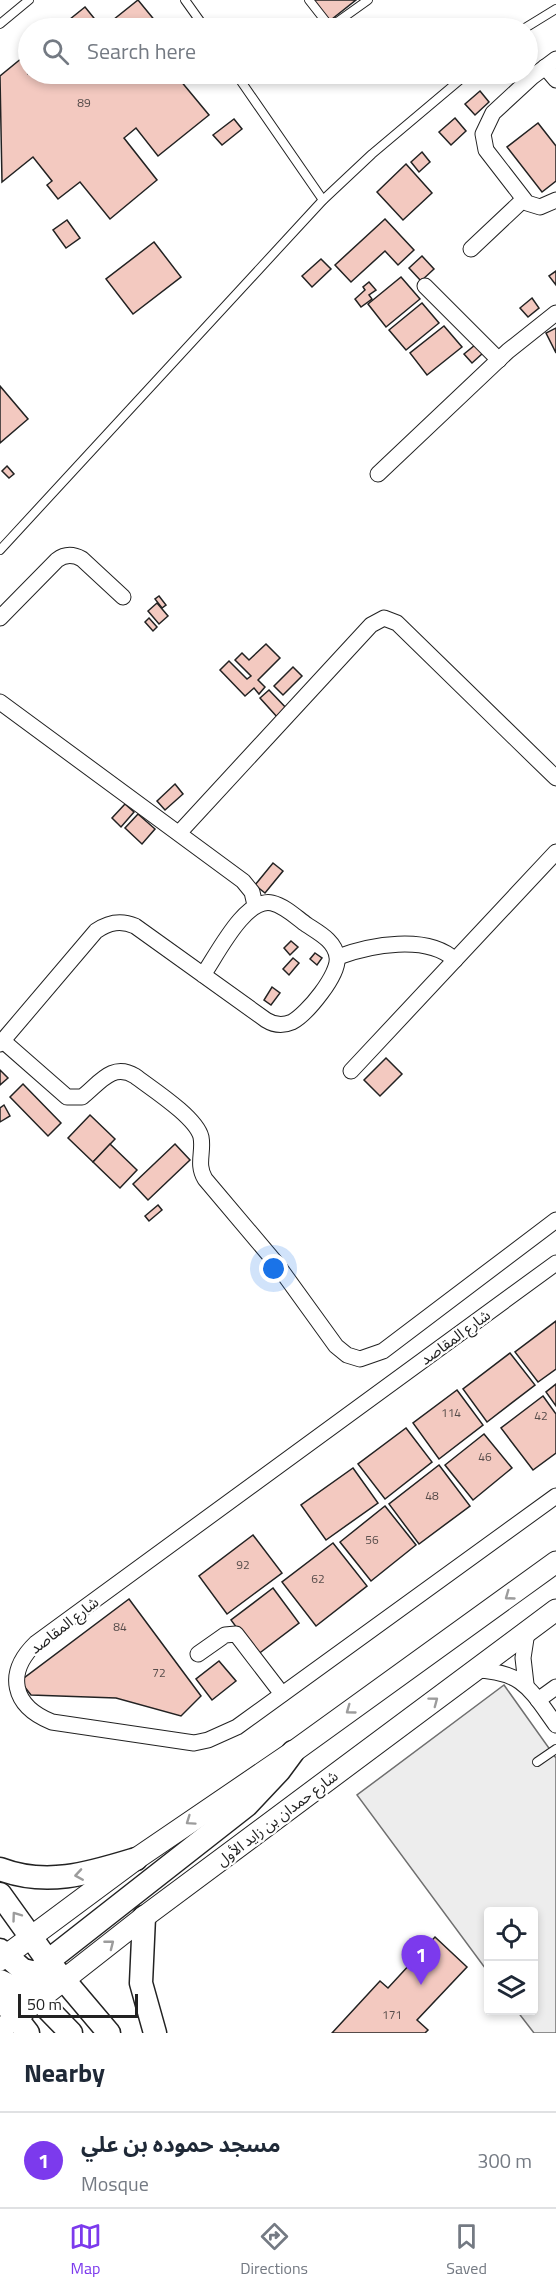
<!DOCTYPE html>
<meta charset="utf-8">
<style>
body{margin:0;font-family:"Titillium Web","Noto Sans Arabic",sans-serif;background:#f2f2f3;color:#1f2937}
.controls{position:absolute;right:18px;bottom:18px;display:grid;overflow:hidden;border-radius:6px;box-shadow:0 3px 9px #0003}
.controls button{width:54px;height:54px;display:grid;place-items:center;padding:0;border:0;border-bottom:2px solid #e0e1e3;background:#fff;color:#1f2937;font:30px sans-serif}
.scale{position:absolute;left:18px;bottom:15px;width:120px;box-sizing:border-box;padding-left:6px;border:3px solid #222;border-top:0;font-size:16px;line-height:21px;white-space:nowrap;color:#222;-webkit-text-stroke:4px #fff;paint-order:stroke}
.you{position:absolute;left:274px;top:1269px;width:21px;height:21px;margin:-15px;border:4px solid #fff;border-radius:50%;background:#1a73e8;box-shadow:0 0 0 9px #1a73e833}
.badge{display:grid;place-items:center;width:39px;height:39px;border-radius:50%;background:#7c3aed;color:#fff;font-size:20px;font-weight:700}
.pin{position:absolute;translate:-50% -50px;filter:drop-shadow(0 2px 3px #0008)}
.pin::after{content:'';position:absolute;top:32px;width:21px;height:18px;background:inherit;clip-path:polygon(0 0,100% 0,50% 100%)}
.list{margin:0;padding:0;list-style:none}
h2{display:flex;justify-content:space-between;align-items:center;height:78px;margin:0;padding:0 24px;font-size:26px}
h2 small{font-size:20px;font-weight:400;color:#747a83}
.list li{display:grid;grid-template-columns:39px 1fr auto;gap:18px;align-items:center;box-sizing:border-box;height:96px;padding:0 24px;border-top:2px solid #e0e1e3}
.list b{display:block;font-size:22px;white-space:nowrap}
.list p{margin:0;font-size:20px;white-space:nowrap;color:#747a83}
.list em{font-size:20px;font-style:normal;color:#747a83}
.icon{flex:none;width:33px;height:33px;fill:none;stroke:currentColor;stroke-width:2;stroke-linecap:round;stroke-linejoin:round}
.map{position:relative;flex:none;width:556px;height:2033px;overflow:hidden}
.search{position:absolute;background:#fff;box-shadow:0 3px 9px #0003;left:18px;right:18px;top:18px;height:66px;display:flex;align-items:center;gap:15px;box-sizing:border-box;padding:0 21px;border-radius:33px;color:#747a83;font-size:22px}
.sheet{height:174px;background:#fff}
nav{display:flex;justify-content:space-around;align-items:center;box-sizing:border-box;height:84px;border-top:2px solid #e0e1e3;background:#fff;font-size:16px;color:#747a83}
nav a{display:grid;justify-items:center;gap:3px}
nav .on{color:#7c3aed}
.map>svg:first-child{display:block}
.parking{fill:#ededed;stroke:#6f6f6f;stroke-width:1.5}
.building{fill:#f3c9c0;stroke:#222;stroke-width:1.5}
.lines{fill:none;stroke-linecap:round;stroke-linejoin:round}
.lane-casing{stroke:#222;stroke-width:10}
.street-casing{stroke:#222;stroke-width:17}
.secondary-casing{stroke:#222;stroke-width:23}
.primary-casing{stroke:#222;stroke-width:25}
.lane{stroke:#fff;stroke-width:8}
.street{stroke:#fff;stroke-width:15}
.secondary{stroke:#fff;stroke-width:21}
.primary{stroke:#fff;stroke-width:22}
.oneway{stroke:#9c9c9c}
.labels{text-anchor:middle;dominant-baseline:central;stroke-width:4.5;stroke-linejoin:round;paint-order:stroke}
.number-label{font-size:12px;fill:#564c4a}
.street-label{font-size:15px;fill:#222;stroke:#fff}
</style>
<div class="map">
<svg width="556" height="2033" viewBox="0 0 556 2033">
<rect width="100%" height="100%" fill="#fff"/>
<path class="parking" d="M504 1685 556 1758V2033H534L517 2011 534 2010V1912H488V1972L357 1795Z"/>
<g class="building">
<path d="M138 0 161 28H103Z"/>
<path d="M310 0H356L327 23Z"/>
<path d="M85 7 102 28H59Z"/>
<path d="M28 53V74H175L209 115 158 156 136 128 124 138 157 180 110 219 80 182 58 199 47 185 52 181 33 157 2 182 0 76Z"/>
<path d="M480 91 489 102 475 115 465 104Z"/>
<path d="M455 118 466 131 451 145 439 132Z"/>
<path d="M234 119 242 129 222 145 213 135Z"/>
<path d="M538 123 556 146V181L542 192 507 147Z"/>
<path d="M422 152 430 162 419 172 411 162Z"/>
<path d="M406 164 432 193 403 220 377 192Z"/>
<path d="M385 219 414 250 398 265 385 251 351 282 335 265Z"/>
<path d="M67 220 80 238 66 248 53 230Z"/>
<path d="M154 242 181 277 133 314 106 279Z"/>
<path d="M422 256 434 269 421 281 409 268Z"/>
<path d="M321 259 331 269 312 287 302 276Z"/>
<path d="M556 271V285L549 276Z"/>
<path d="M401 277 420 299 386 327 368 304Z"/>
<path d="M369 282 376 290 369 295 372 299 361 307 355 299 365 290 363 287Z"/>
<path d="M532 298 539 308 528 317 520 308Z"/>
<path d="M422 303 439 323 406 350 389 330Z"/>
<path d="M444 326 462 347 427 375 410 353Z"/>
<path d="M556 328V353L546 333Z"/>
<path d="M475 345 483 353 472 363 464 354Z"/>
<path d="M0 386 28 419 0 443Z"/>
<path d="M7 466 14 474 9 478 2 471Z"/>
<path d="M159 596 166 605 162 608 155 599Z"/>
<path d="M157 603 168 616 159 624 148 611Z"/>
<path d="M149 618 157 627 153 631 145 622Z"/>
<path d="M266 644 280 658 258 680 265 687 259 694 254 688 245 696 220 670 229 661 247 679 251 676 235 660 242 653 249 660Z"/>
<path d="M293 667 302 676 283 695 274 686Z"/>
<path d="M269 690 288 710 278 718 260 698Z"/>
<path d="M175 784 183 794 165 810 157 801Z"/>
<path d="M125 804 134 812 121 827 112 818Z"/>
<path d="M138 814 155 829 142 844 125 828Z"/>
<path d="M273 863 283 871 265 893 255 885Z"/>
<path d="M291 941 298 947 290 955 284 948Z"/>
<path d="M315 953 322 958 317 965 310 959Z"/>
<path d="M293 958 299 963 289 975 283 969Z"/>
<path d="M272 987 280 993 271 1005 264 1000Z"/>
<path d="M386 1058 402 1074 380 1096 364 1080Z"/>
<path d="M0 1070 8 1078 0 1085Z"/>
<path d="M23 1084 61 1123 48 1136 10 1097Z"/>
<path d="M4 1105 10 1116 0 1122V1108Z"/>
<path d="M90 1115 115 1139 93 1162 68 1138Z"/>
<path d="M110 1144 137 1170 120 1188 93 1162Z"/>
<path d="M175 1144 190 1160 148 1200 133 1184Z"/>
<path d="M158 1205 162 1210 149 1221 145 1216Z"/>
<path d="M556 1321V1369L538 1382 515 1352Z"/>
<path d="M510 1353 535 1385 487 1422 463 1389Z"/>
<path d="M556 1384V1406L546 1392Z"/>
<path d="M457 1390 483 1425 439 1459 413 1423Z"/>
<path d="M543 1396 556 1414V1453L533 1470 501 1428Z"/>
<path d="M406 1428 432 1462 385 1499 358 1464Z"/>
<path d="M484 1434 512 1468 473 1500 445 1465Z"/>
<path d="M439 1465 470 1506 419 1544 389 1504Z"/>
<path d="M353 1468 378 1503 326 1540 301 1505Z"/>
<path d="M385 1506 416 1545 371 1581 340 1542Z"/>
<path d="M253 1535 282 1573 227 1614 199 1576Z"/>
<path d="M333 1543 367 1586 316 1626 282 1582Z"/>
<path d="M273 1588 299 1623 257 1655 231 1620Z"/>
<path d="M129 1599 201 1696 181 1716 116 1698 31 1695 20 1681Z"/>
<path d="M219 1661 236 1681 212 1700 196 1679Z"/>
<path d="M435 1937 467 1967 417 2020 428 2030 425 2033H332L380 1981 388 1988Z"/>
</g>
<g class="lines">
<defs>
<g id="lane">
<path d="M185 0 205 28"/>
<path d="M309 0 327 23 333 25 368 0"/>
<path d="M0 24 29 0"/>
<path d="M525 28 556 9"/>
<path d="M236 74 323 200"/>
<path d="M0 550 323 200 372 154 467 74"/>
<path d="M537 1762 556 1749"/>
</g>
<g id="street">
<path d="M556 59 532 77 493 113 483 134 486 150 527 203 540 207 556 200"/>
<path d="M545 67 556 80"/>
<path d="M471 249 523 200"/>
<path d="M425 286 499 360"/>
<path d="M378 474 508 351 556 313"/>
<path d="M0 618 57 560C65 554 73 554 82 559L123 597"/>
<path d="M0 702 243 881 252 892 255 905"/>
<path d="M179 833 371 625 384 618 397 623 556 778"/>
<path d="M338 957C370 945 427 934 455 960"/>
<path d="M3 1041 67 1097H82C99 1084 112 1062 135 1076 152 1089 196 1117 201 1137 204 1152 196 1164 205 1179L276 1263 336 1346 347 1355 360 1359 383 1351 556 1220"/>
<path d="M0 1044 96 931C109 922 121 920 135 926L266 1020C274 1025 283 1026 292 1022 307 1014 340 974 337 957 335 941 319 933 307 925 297 918 285 906 272 903 245 897 217 955 203 975"/>
<path d="M351 1071 556 852"/>
<path d="M556 1263 36 1643C5 1673 12 1706 52 1722L194 1743 208 1740 237 1727 556 1496"/>
<path d="M198 1654 225 1635 236 1634 282 1694"/>
<path d="M474 1670C523 1671 530 1689 556 1725"/>
<path d="M526 1684 523 1658 527 1632"/>
<path d="M538 1700 556 1687"/>
</g>
<g id="secondary">
<path d="M0 1960 136 1859 293 1752 556 1562"/>
<path d="M0 2030 144 1917 556 1610"/>
</g>
<g id="primary">
<path d="M0 1869C47 1887 90 1873 136 1859"/>
<path d="M0 1894 48 1961 109 2033"/>
<path d="M144 1917 141 1983 155 2033"/>
<path d="M0 1950 23 1970 48 1976"/>
<path d="M0 1981 38 1999 71 2033"/>
<path d="M0 1997 28 2033"/>
<path d="M16 2017 22 1991 48 1961 247 1805 279 1771 293 1752"/>
</g>
</defs>
<use href="#lane" class="lane-casing"/>
<use href="#street" class="street-casing"/>
<use href="#secondary" class="secondary-casing"/>
<use href="#primary" class="primary-casing"/>
<use href="#lane" class="lane"/>
<use href="#street" class="street"/>
<use href="#secondary" class="secondary"/>
<use href="#primary" class="primary"/>
</g>
<defs><path id="oneway-chevron" d="M-2-3.5L2.5 0L-2 3.5" fill="none" stroke-width="1.6" stroke-linecap="round" stroke-linejoin="round" transform="scale(1.5)"/></defs>
<g class="oneway">
<use href="#oneway-chevron" transform="translate(509 1596) rotate(144)"/>
<use href="#oneway-chevron" transform="translate(434 1701) rotate(-37)"/>
<use href="#oneway-chevron" transform="translate(350 1710) rotate(144)"/>
<use href="#oneway-chevron" transform="translate(190 1821) rotate(145)"/>
<use href="#oneway-chevron" transform="translate(79 1875) rotate(171)"/>
<use href="#oneway-chevron" transform="translate(16 1916) rotate(-126)"/>
<use href="#oneway-chevron" transform="translate(110 1944) rotate(-38)"/>
</g>
<g class="labels">
<g class="number-label">
<text x="84" y="102">89</text>
<text x="451" y="1412">114</text>
<text x="541" y="1415">42</text>
<text x="485" y="1456">46</text>
<text x="432" y="1495">48</text>
<text x="372" y="1539">56</text>
<text x="243" y="1564">92</text>
<text x="318" y="1578">62</text>
<text x="120" y="1626">84</text>
<text x="159" y="1672">72</text>
<text x="392" y="2014">171</text>
</g>
<g class="street-label">
<text transform="translate(455 1337) rotate(-36)">شارع المقاصد</text>
<text transform="translate(64 1625) rotate(-38)">شارع المقاصد</text>
<text transform="translate(277 1818) rotate(-37)">شارع حمدان بن زايد الأول</text>
</g>
</g>
</svg>
<div class="controls">
<button><svg class="icon" aria-label="locate" viewBox="0 0 24 24"><circle cx="12" cy="12" r="6"/><path d="M12 2v4M12 18v4M2 12h4M18 12h4"/></svg></button>
<button><svg class="icon" aria-label="layers" viewBox="0 0 24 24"><path d="M12 4l9 5-9 5-9-5zM3 14l9 5 9-5"/></svg></button>
</div>
<div class="scale">50 m</div>
<div class="you"></div>
<div class="pin badge" style="left:421px;top:1985px">1</div>
<div class="search"><svg class="icon" aria-label="search" viewBox="0 0 24 24"><circle cx="10" cy="10" r="6"/><path d="M15 15l6 6"/></svg>Search here</div>
</div>
<section class="sheet">
<h2>Nearby<small></small></h2>
<ul class="list">
<li><span class="badge">1</span><div><b>مسجد حموده بن علي</b><p>Mosque</p></div><em>300 m</em></li>
</ul>
</section>
<nav>
<a class="on"><svg class="icon" aria-label="map" viewBox="0 0 24 24"><path d="M3 6l6-2 6 2 6-2v14l-6 2-6-2-6 2zM9 4v14M15 6v14"/></svg>Map</a>
<a><svg class="icon" aria-label="directions" viewBox="0 0 24 24"><path d="M12 3l9 9-9 9-9-9zM9 14v-3h6M13 9l2 2-2 2"/></svg>Directions</a>
<a><svg class="icon" aria-label="saved" viewBox="0 0 24 24"><path d="M7 4h10v16l-5-4-5 4z"/></svg>Saved</a>
</nav>
